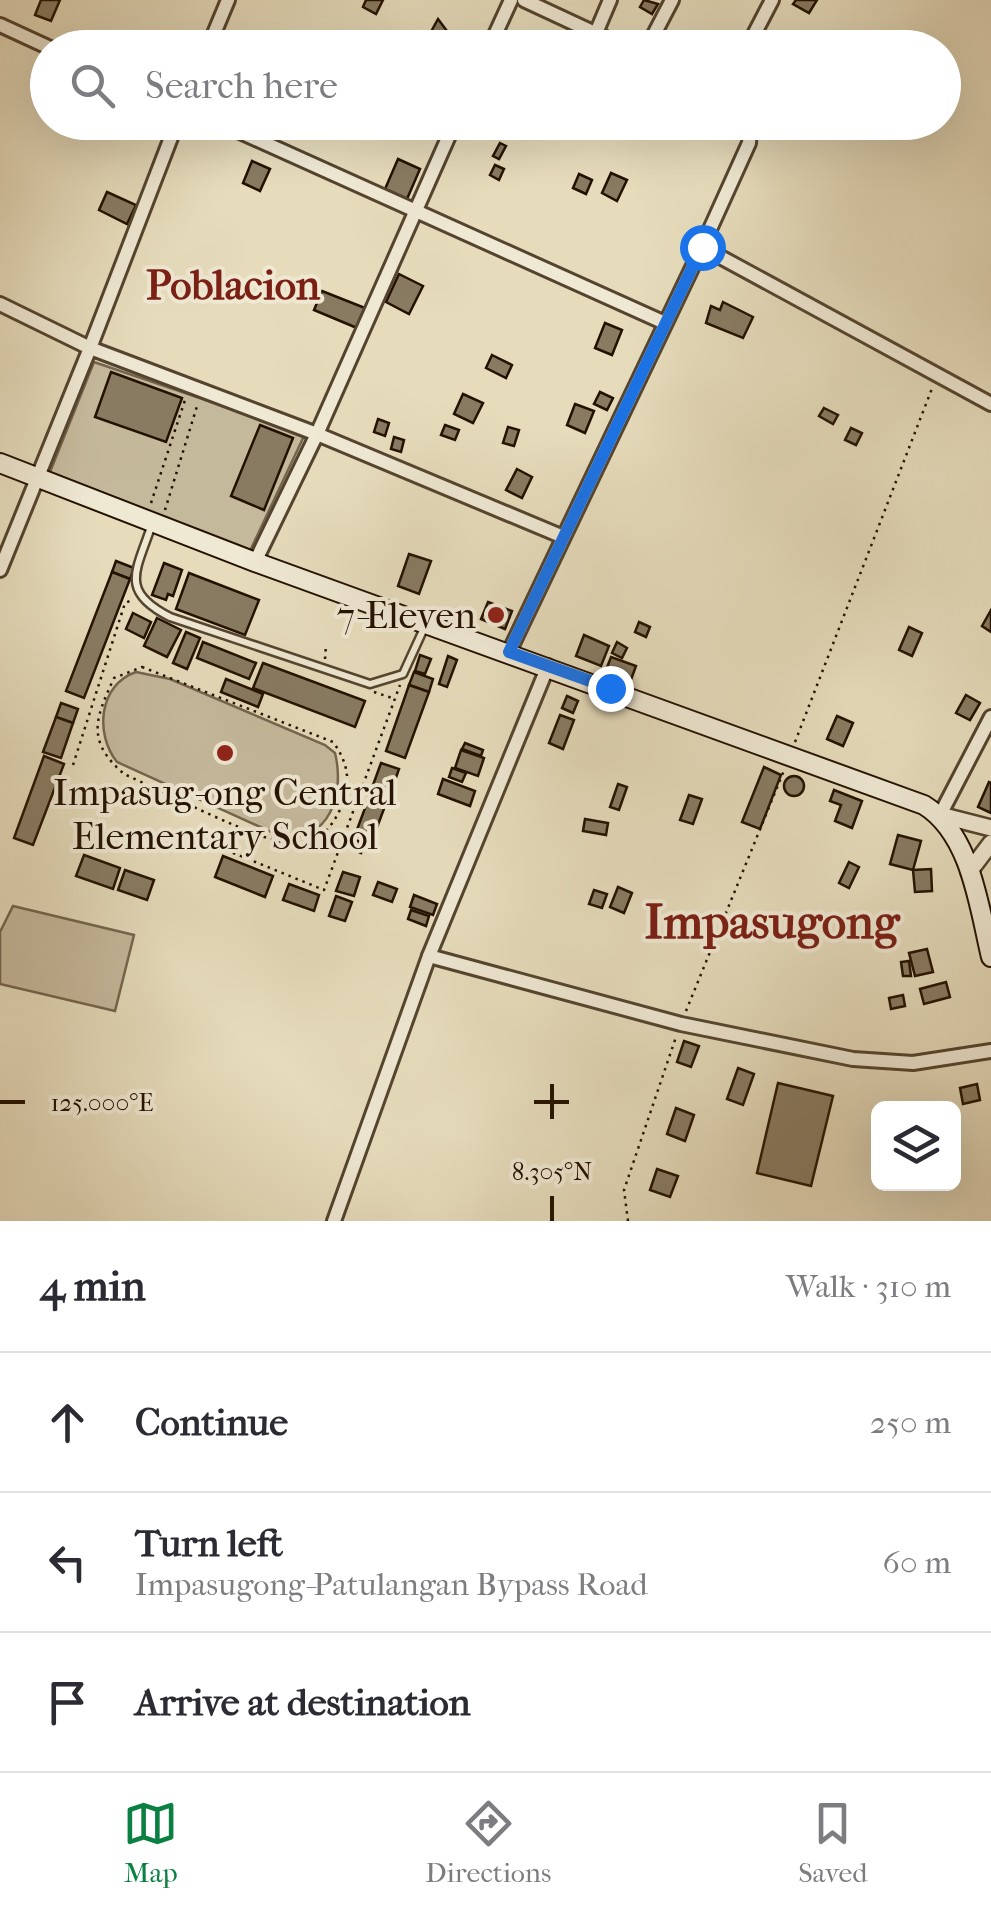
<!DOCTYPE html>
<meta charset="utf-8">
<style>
body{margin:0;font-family:"IM FELL French Canon",serif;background:#f2f2f3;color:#2b2b33}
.controls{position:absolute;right:30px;bottom:30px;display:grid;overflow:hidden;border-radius:15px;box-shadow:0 10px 40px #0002}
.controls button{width:90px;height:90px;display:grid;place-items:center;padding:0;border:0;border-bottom:2px solid #e1e1e2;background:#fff;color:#2b2b33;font:50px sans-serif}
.stop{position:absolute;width:30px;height:30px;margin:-22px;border:8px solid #1a73e8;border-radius:50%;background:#fff}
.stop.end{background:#1a73e8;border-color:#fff;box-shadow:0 2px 10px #0008}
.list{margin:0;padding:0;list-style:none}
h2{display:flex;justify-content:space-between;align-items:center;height:130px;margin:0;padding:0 40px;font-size:42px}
h2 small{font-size:32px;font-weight:400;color:#7c7c81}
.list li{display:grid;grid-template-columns:65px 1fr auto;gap:30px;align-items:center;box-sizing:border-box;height:140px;padding:0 40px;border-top:2px solid #e1e1e2}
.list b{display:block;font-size:38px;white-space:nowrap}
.list p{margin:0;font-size:32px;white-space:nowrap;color:#7c7c81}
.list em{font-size:32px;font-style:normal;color:#7c7c81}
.icon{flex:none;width:55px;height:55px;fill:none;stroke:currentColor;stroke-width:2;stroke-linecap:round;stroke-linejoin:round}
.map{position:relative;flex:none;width:991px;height:1221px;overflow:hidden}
.search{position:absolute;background:#fff;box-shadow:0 10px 40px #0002;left:30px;right:30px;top:30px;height:110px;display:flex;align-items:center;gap:25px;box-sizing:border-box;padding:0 35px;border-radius:55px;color:#7c7c81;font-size:38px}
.sheet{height:550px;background:#fff}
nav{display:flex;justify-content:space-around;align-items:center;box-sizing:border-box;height:140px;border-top:2px solid #e1e1e2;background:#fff;font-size:28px;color:#7c7c81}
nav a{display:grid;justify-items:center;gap:5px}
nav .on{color:#0b8043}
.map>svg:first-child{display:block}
.green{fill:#c5b99c;stroke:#74654e;stroke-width:2.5}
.building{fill:#887b62;stroke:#231100;stroke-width:2.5}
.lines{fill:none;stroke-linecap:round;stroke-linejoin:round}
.service-casing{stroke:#54442f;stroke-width:11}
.minor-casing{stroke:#54442f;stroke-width:18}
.tertiary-casing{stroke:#54442f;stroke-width:20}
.secondary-casing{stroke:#231100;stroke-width:22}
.path{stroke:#231100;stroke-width:2.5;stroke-dasharray:2.5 5;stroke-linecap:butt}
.service{stroke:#efe8d3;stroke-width:6}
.minor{stroke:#efe8d3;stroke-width:12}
.tertiary{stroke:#efe8d3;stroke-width:15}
.secondary{stroke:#efe8d3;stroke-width:18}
.route{stroke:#1a73e8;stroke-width:12}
.ticks{fill:none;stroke:#231100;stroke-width:4}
.poi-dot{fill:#8f2418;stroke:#efe8d3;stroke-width:4}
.labels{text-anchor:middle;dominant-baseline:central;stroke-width:8;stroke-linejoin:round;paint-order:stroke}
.poi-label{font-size:38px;fill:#231100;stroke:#efe8d3;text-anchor:end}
.quarter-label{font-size:42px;font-weight:bold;fill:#7a1f14;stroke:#efe8d3}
.district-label{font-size:48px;font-weight:bold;fill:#7a1f14;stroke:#efe8d3}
.ticks-label{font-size:25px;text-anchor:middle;fill:#231100;stroke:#efe8d3;stroke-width:8;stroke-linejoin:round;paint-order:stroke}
</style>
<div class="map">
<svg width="991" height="1221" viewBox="0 0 991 1221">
<rect width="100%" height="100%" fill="#e6dcbc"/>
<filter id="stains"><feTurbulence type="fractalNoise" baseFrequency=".002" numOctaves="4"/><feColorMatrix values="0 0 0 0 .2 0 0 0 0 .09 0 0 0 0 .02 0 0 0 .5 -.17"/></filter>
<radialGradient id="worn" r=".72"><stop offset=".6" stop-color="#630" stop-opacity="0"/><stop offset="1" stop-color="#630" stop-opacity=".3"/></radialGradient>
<g class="green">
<path d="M94 362 305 434 250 551 50 472Z"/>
<path d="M136 672 170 679 325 745 335 753C345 793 330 844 280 836L117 762C95 735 98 685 136 672Z"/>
<path d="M13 906 134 935 115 1011 0 984V932Z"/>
</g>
<g class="building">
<path d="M41 0H60L51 21 35 15Z"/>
<path d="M366 0H383L376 14 363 7Z"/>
<path d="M644 0 658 4 652 14 640 7Z"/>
<path d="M796 0H817L809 13 793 4Z"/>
<path d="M438 19 447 31 438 46 427 39Z"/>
<path d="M560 33 580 44 579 48H553Z"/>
<path d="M385 122 396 124 387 138 378 132Z"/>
<path d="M500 143 506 146 499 159 493 156Z"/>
<path d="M398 159 420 169 407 199 385 189Z"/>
<path d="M252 161 270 169 260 191 243 183Z"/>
<path d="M495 165 504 169 499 180 490 175Z"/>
<path d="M611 173 627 180 617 201 602 193Z"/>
<path d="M579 174 592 180 586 194 573 188Z"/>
<path d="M107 192 136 205 127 224 99 210Z"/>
<path d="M399 274 423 286 409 314 386 302Z"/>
<path d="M322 291 365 308 357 328 314 310Z"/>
<path d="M723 302 753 317 743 338 706 323 711 306 720 310Z"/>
<path d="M605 323 622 330 612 355 595 348Z"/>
<path d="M492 355 512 365 506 378 486 368Z"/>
<path d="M111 372 182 398 166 442 95 417Z"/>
<path d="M600 392 613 398 607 410 594 404Z"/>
<path d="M463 394 483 403 473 423 454 414Z"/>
<path d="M575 404 594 411 585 433 567 425Z"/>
<path d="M824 408 838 415 833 424 819 416Z"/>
<path d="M378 419 389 423 385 436 374 432Z"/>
<path d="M260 425 293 438 264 510 231 496Z"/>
<path d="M445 425 459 430 455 440 441 435Z"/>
<path d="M508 427 519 430 514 446 503 443Z"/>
<path d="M851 428 862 433 856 445 845 440Z"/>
<path d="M394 437 404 440 401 452 391 449Z"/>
<path d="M517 469 532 477 522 498 506 490Z"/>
<path d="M409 554 431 561 419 594 398 586Z"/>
<path d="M116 561 134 568 130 579 112 572Z"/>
<path d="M164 563 182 570 173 596 168 594 166 600 152 595Z"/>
<path d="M112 572 130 579 84 698 66 691Z"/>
<path d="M189 573 259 600 245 635 176 609Z"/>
<path d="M488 602 512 611 505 629 481 619Z"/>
<path d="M991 610V632L982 626Z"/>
<path d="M133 613 151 622 144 638 126 629Z"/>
<path d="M157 618 181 630 167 657 144 646Z"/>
<path d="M639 622 650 627 646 637 635 632Z"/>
<path d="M909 627 922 633 912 656 899 650Z"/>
<path d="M186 632 200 638 187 669 173 663Z"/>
<path d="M584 635 609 646 601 666 576 656Z"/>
<path d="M203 642 256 663 249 679 197 658Z"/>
<path d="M617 642 627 648 622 658 612 653Z"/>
<path d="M420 655 431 659 425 674 415 671Z"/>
<path d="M448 656 457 660 447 687 439 684Z"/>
<path d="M611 657 636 666 629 685 604 675Z"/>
<path d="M263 663 365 701 355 727 253 688Z"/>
<path d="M414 672 433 679 429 692 409 685Z"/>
<path d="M226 679 263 694 258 707 221 692Z"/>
<path d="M409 685 429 692 405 758 386 751Z"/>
<path d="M966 695 980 703 970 720 956 713Z"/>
<path d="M567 696 578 701 573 713 562 708Z"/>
<path d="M61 703 78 709 73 723 56 717Z"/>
<path d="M560 715 574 720 563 749 549 743Z"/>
<path d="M837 716 853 723 843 746 827 739Z"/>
<path d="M56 717 73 723 61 758 43 752Z"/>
<path d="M465 743 483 750 481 756 462 749Z"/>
<path d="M461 750 484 758 478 776 455 768Z"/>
<path d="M44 756 64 764 33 845 14 838Z"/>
<path d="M381 763 399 769 387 803 369 796Z"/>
<path d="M764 767 781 775 760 829 742 822Z"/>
<path d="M452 768 466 773 462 782 449 777Z"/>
<circle cx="794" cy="786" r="10"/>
<path d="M443 779 475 791 470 806 438 794Z"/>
<path d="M989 782 991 783V813L978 807Z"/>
<path d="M618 784 627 787 619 810 610 807Z"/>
<path d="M834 790 862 801 852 828 835 821 841 805 830 801Z"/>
<path d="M689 795 702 799 693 824 680 820Z"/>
<path d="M368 800 385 806 372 841 355 835Z"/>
<path d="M585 819 608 823 606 835 583 831Z"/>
<path d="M898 835 921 841 913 870 890 864Z"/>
<path d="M355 840 364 843 361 853 352 849Z"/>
<path d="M84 855 120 868 113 889 76 876Z"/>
<path d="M223 856 273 876 265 897 215 877Z"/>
<path d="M849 862 859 867 849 888 839 883Z"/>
<path d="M931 869 932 891 915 892 913 870Z"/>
<path d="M125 870 154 880 147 900 118 890Z"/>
<path d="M343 872 360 877 354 896 336 891Z"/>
<path d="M378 882 397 889 392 902 373 895Z"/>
<path d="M289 884 319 895 314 911 283 900Z"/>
<path d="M618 887 632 893 624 913 610 907Z"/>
<path d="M594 890 607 894 602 908 589 904Z"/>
<path d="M414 895 437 904 433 915 410 907Z"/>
<path d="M336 896 352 902 345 921 329 916Z"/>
<path d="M411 910 429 916 426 926 408 919Z"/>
<path d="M671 921 694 928 691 937 669 930Z"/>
<path d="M927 949 933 972 915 976 909 953Z"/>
<path d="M909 961 911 976H903L901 962Z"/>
<path d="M946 982 950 997 924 1004 920 989Z"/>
<path d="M903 995 905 1006 891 1009 889 998Z"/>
<path d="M684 1041 699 1046 691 1067 677 1062Z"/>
<path d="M738 1068 754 1074 743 1105 727 1099Z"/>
<path d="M778 1083 833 1096 811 1186 757 1173Z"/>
<path d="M977 1084 980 1100 963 1104 960 1088Z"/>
<path d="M676 1108 694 1115 685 1141 667 1134Z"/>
<path d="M657 1169 678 1176 670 1197 650 1190Z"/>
</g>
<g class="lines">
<defs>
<path id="service" d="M152 524C137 570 118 591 170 617L370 684 403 674 425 626"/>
<g id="minor">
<path d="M524 0 627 48"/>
<path d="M0 25 50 48"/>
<path d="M596 33 610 0"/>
<path d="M208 48 228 0"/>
<path d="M489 48 511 0"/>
<path d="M647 48 672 0"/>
<path d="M747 48 772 0"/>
<path d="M177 122 90 348 317 434 561 536"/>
<path d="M218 122 665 323"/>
<path d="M702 247 991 404"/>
<path d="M0 304 90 348 0 570"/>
<path d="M255 562 317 434 455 122"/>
<path d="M509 652 702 247 749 143 751 122"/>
<path d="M548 666 429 956 681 1024 853 1059 913 1063 991 1051"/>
<path d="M940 815 991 717"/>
<path d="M334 1221 429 956"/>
</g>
<g id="tertiary">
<path d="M940 815 991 828"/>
<path d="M969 872 991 843"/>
</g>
<path id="secondary" d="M0 463 255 562 924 805C971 834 979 907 991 957"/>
</defs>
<use href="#service" class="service-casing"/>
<use href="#minor" class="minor-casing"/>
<use href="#tertiary" class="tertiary-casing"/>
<use href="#secondary" class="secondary-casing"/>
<g class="path">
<path d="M151 503 186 397"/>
<path d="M165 510 198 403"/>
<path d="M325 659 326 645"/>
<path d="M142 667 333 742C349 764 351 782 341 807 334 825 318 844 296 845 267 845 157 789 124 774 86 741 95 719 114 678Z"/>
<path d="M374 692 395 699"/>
<path d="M795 742 933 386"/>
<path d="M73 765 125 603 134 599"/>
<path d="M226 850 324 890 400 685"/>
<path d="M686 1011 785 768"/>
<path d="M628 1221 624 1190 676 1037"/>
</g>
<use href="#service" class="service"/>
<use href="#minor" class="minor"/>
<use href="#tertiary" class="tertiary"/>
<use href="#secondary" class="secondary"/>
</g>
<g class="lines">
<path class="route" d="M610 688 509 652 702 247"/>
</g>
<path class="ticks" d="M552 1084V1119M0 1102H25M534 1102H569M552 1196V1221"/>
<g class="poi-dot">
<circle cx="496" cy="615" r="10"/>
<circle cx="225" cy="753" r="10"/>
</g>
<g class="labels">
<g class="poi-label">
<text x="476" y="615">7-Eleven</text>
<text x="225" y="792" text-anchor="middle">Impasug-ong Central<tspan x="225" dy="44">Elementary School</tspan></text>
</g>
<g class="quarter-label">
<text x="233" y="285">Poblacion</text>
</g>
<g class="district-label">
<text x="772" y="922">Impasugong</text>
</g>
</g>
<g class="ticks-label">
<text x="102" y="1111">125.000°E</text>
<text x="552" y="1180">8.305°N</text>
</g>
<rect width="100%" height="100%" filter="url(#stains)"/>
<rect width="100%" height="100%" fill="url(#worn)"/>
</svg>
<div class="controls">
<button><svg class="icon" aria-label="layers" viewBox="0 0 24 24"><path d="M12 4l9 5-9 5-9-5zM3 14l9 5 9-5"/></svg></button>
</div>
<div class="stop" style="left:702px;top:247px"></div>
<div class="stop end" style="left:610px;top:688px"></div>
<div class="search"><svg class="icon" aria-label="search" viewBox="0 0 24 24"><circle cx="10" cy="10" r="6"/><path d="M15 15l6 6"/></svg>Search here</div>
</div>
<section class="sheet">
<h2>4 min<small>Walk · 310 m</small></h2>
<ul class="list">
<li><svg class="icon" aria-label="ahead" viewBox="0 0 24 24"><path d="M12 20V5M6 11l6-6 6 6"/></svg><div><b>Continue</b></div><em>250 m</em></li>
<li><svg class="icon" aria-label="left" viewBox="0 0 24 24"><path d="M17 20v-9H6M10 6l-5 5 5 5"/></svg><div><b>Turn left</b><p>Impasugong-Patulangan Bypass Road</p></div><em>60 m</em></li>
<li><svg class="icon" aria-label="arrive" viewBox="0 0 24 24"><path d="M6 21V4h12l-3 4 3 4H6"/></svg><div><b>Arrive at destination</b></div></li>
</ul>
</section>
<nav>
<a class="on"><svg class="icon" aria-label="map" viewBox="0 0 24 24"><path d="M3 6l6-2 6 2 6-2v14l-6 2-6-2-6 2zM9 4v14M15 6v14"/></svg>Map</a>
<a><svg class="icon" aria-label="directions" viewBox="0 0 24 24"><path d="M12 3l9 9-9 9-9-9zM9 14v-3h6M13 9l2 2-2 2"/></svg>Directions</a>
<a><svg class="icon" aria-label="saved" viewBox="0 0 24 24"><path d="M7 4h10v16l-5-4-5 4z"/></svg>Saved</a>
</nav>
